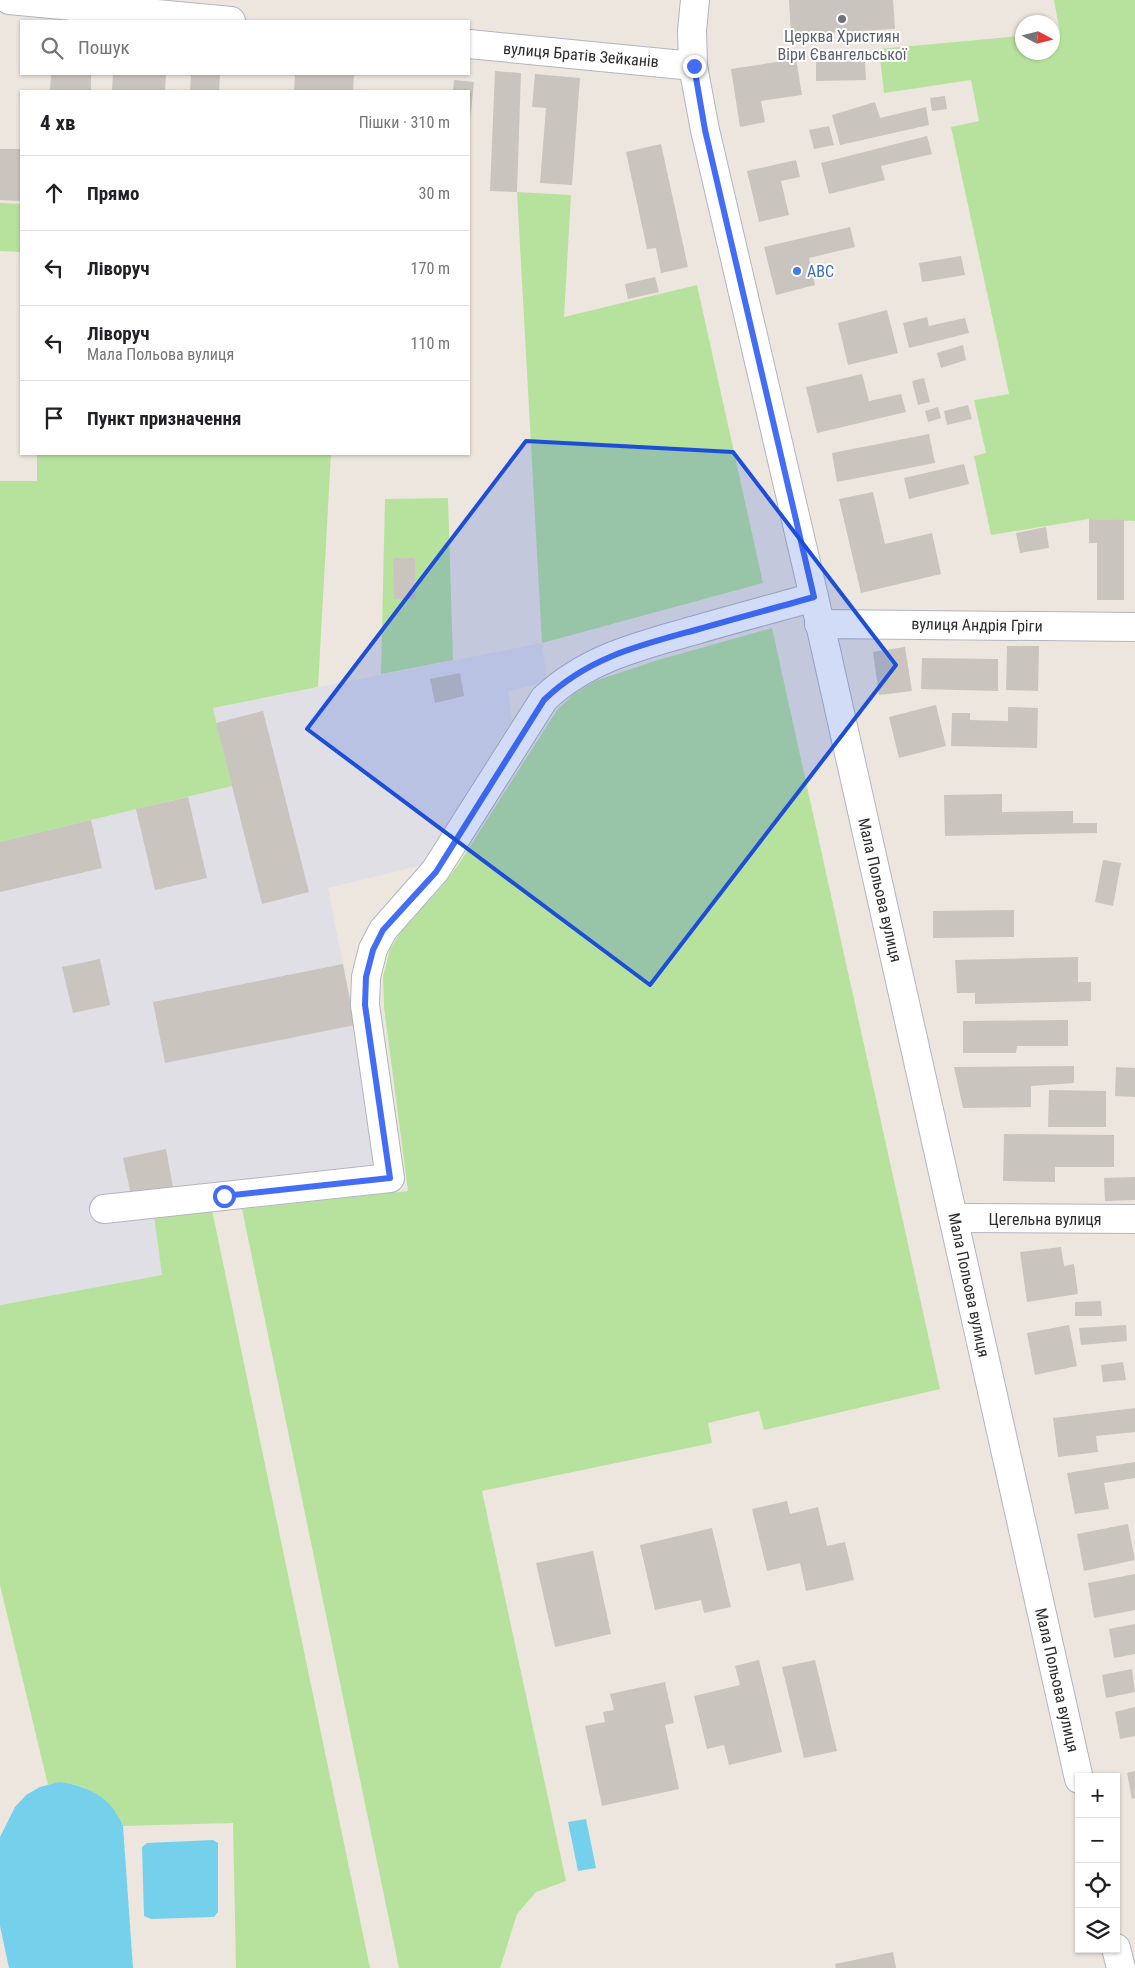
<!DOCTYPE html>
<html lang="uk">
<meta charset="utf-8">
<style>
body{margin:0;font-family:"Roboto Condensed",sans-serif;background:#f6f6f6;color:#202124}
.controls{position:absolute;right:15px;bottom:15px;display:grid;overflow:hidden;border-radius:0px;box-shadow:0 1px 4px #0004}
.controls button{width:45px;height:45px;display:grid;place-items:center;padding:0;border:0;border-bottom:1px solid #e0e0e0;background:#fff;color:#202124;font:25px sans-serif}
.compass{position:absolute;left:1015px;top:15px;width:45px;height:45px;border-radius:50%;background:#fff;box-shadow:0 1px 4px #0004;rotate:97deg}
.stop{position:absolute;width:15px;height:15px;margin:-11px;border:4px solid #436df5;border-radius:50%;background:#fff}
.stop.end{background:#436df5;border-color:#fff;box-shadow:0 1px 5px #0008}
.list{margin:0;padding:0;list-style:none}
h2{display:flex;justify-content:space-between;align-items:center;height:65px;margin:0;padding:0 20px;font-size:21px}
h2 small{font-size:16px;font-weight:400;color:#757577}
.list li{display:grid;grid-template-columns:32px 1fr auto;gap:15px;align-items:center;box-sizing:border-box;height:75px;padding:0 20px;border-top:1px solid #e0e0e0}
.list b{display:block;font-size:19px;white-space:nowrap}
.list p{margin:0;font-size:16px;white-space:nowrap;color:#757577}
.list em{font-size:16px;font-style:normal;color:#757577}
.icon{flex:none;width:28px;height:28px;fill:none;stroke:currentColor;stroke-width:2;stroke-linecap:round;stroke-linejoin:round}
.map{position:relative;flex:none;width:1135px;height:1968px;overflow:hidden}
.search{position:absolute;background:#fff;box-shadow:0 1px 4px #0004;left:20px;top:20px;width:450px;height:55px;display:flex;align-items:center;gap:12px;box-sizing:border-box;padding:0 18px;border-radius:0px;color:#757577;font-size:19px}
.panel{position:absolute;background:#fff;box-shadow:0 1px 4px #0004;left:20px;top:90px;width:450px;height:365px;border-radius:0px}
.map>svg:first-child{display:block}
.industrial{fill:#e0dfe6}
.green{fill:#b7e29d}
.water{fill:#75d1eb}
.building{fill:#c9c4bd}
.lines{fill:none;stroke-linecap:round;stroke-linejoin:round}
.minor-casing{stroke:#b2b5bf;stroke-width:30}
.minor{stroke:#fff;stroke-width:28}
.route{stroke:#436df5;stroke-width:6}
.marked{fill:#1d4ed8;fill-opacity:0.2;stroke:#1d4ed8;stroke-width:4;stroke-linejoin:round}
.worship-dot{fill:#6b7280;stroke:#fff;stroke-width:2}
.shop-dot{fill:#3f7fe0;stroke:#fff;stroke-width:2}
.labels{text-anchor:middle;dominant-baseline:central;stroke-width:4;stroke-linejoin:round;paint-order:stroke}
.worship-label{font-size:16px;fill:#5b616d;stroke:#fff}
.street-label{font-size:16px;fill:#2c2c2c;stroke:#fff}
.shop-label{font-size:16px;fill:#366cbe;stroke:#fff;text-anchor:start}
</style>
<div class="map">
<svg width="1135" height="1968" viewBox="0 0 1135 1968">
<rect width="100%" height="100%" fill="#ede6de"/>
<path class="industrial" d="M542 643 547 682 508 691 512 720 422 865 328 888 355 1025 375 1167 173 1187 151 1191 162 1275 0 1305V842L232 786 213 708Z"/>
<g class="green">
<path d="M1054 0H1135V521L1089 519 991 535 974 456 986 453 974 400 1009 394 951 127 979 121 971 80 884 93 879 49 1022 36V52H1052L1053 33 1060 32Z"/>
<path d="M517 192 571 195 564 317 697 285 763 583 542 643Z"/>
<path d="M0 203 21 204V252L0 251Z"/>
<path d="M37 454H331L318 687 213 708 232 786 0 842V481H37Z"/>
<path d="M448 498 453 660 381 674 385 499Z"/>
<path d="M772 628 940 1389 764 1430 759 1411 708 1423 712 1443 482 1491 566 1881 536 1892 517 1914 500 1968H399L242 1209 408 1191 384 1007 383 977 390 949 403 929 444 884 460 862 557 710 574 694 595 681 658 660Z"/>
<path d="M212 1210 370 1968H236L233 1823 123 1826C111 1798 78 1776 48 1785L0 1585V1305L162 1275 154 1216Z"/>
</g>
<g class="water">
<path d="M59 1782C89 1786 111 1797 123 1826L133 1968H9L0 1926V1837L15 1807 26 1795 40 1787Z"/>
<path d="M586 1819 596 1868 578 1871 568 1822Z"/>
<path d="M213 1840 218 1843V1912L214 1917 151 1919 144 1916 142 1847 147 1843Z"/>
</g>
<g class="building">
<path d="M789 0H893L895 29 791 35Z"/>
<path d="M796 59 802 95 761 101 765 122 740 127 731 69Z"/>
<path d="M865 61 866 80 816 81V62Z"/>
<path d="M495 71 521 73 517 192 490 191Z"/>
<path d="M51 74H91V91H50Z"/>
<path d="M113 74H166L165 91H112Z"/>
<path d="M191 74H220L219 91H190Z"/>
<path d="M295 74H354L353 91H294Z"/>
<path d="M535 74 580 78 572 185 540 183 546 108 532 107Z"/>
<path d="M454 80 474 82 470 120H469V91H453Z"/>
<path d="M945 96 947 109 932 111 930 98Z"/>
<path d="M875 102 880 118 926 107 929 125 840 145 832 115Z"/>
<path d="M829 126 834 145 814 149 809 130Z"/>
<path d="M927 136 932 154 881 166 885 180 829 194 821 163Z"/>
<path d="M661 144 688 267 661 273 656 248 647 249 626 152Z"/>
<path d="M0 149H21V201L0 200Z"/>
<path d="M796 160 800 177 781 181 789 215 759 222 747 171Z"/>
<path d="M850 227 855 247 809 258 815 285 776 295 764 247Z"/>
<path d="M961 256 965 275 922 282 919 263Z"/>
<path d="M655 277 659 292 628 299 625 284Z"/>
<path d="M887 310 898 353 848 365 838 323Z"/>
<path d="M927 317 929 326 965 318 969 333 909 348 903 323Z"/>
<path d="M963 345 966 360 941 368 937 353Z"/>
<path d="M862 374 869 401 901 394 906 412 817 433 806 387Z"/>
<path d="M924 378 930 402 918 405 912 381Z"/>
<path d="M968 405 972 419 947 425 944 411Z"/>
<path d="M938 407 941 418 928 422 925 411Z"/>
<path d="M929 434 935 463 837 482 832 453Z"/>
<path d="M964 464 969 484 909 499 904 478Z"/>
<path d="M873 492 885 544 932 533 941 574 861 593 839 499Z"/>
<path d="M1089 519 1124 520V600H1097V543H1089Z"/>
<path d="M1046 527 1049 548 1020 553 1016 533Z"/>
<path d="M393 558H415L416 599H394Z"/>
<path d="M1007 646H1039L1038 691 1006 690Z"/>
<path d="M905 647 912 691 879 695 873 652Z"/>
<path d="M922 658 998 659V691L921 689Z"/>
<path d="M460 673 464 696 435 703 430 679Z"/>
<path d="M936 705 946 746 899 758 889 717Z"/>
<path d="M1008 707 1038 708 1037 748 951 746 952 713H970V720L1008 721Z"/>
<path d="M263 711 309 892 262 904 216 723Z"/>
<path d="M1002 794V812L1073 811V823H1097V833L945 836 944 795Z"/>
<path d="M188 797 207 878 155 890 136 809Z"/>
<path d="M91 820 102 868 0 892V842Z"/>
<path d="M1103 860 1121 863 1113 906 1095 902Z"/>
<path d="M1014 910V937L933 938V911Z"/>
<path d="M1078 957V982H1091V1001L975 1004V993H957L955 960Z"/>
<path d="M100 959 110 1005 73 1013 62 967Z"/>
<path d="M343 964 355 1025 165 1063 153 1002Z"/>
<path d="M1068 1020V1046H1017L1016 1053H963V1021Z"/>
<path d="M1074 1066V1083L1031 1086V1107L963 1108 954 1067Z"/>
<path d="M1116 1067 1135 1068V1097L1115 1096Z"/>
<path d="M1049 1090 1106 1091V1127H1048Z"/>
<path d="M1004 1134 1114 1135V1167H1055V1182L1003 1181Z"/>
<path d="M166 1149 173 1187 131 1195 123 1158Z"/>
<path d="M1135 1177V1200L1105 1201 1104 1178Z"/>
<path d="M1061 1247 1064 1266 1074 1264 1078 1294 1027 1302 1020 1252Z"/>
<path d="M1101 1301 1102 1316H1075V1302Z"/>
<path d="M1069 1325 1077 1366 1035 1375 1027 1333Z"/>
<path d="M1126 1325 1127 1341 1081 1345 1079 1328Z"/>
<path d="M1123 1362 1126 1380 1103 1382 1101 1365Z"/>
<path d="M1135 1408V1432L1096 1436 1098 1452 1058 1457 1053 1418Z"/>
<path d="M1135 1462V1478L1104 1483 1109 1509 1075 1514 1067 1473Z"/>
<path d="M787 1501 790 1514 818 1507 827 1546 845 1542 854 1580 806 1591 800 1563 767 1571 752 1509Z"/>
<path d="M1128 1524 1135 1560 1084 1571 1077 1534Z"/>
<path d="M712 1528 731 1607 704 1613 701 1600 655 1610 640 1545Z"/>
<path d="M593 1551 611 1634 555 1647 536 1563Z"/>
<path d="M1135 1574V1610L1094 1618 1088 1583Z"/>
<path d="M1135 1624V1654L1114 1658 1109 1629Z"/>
<path d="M759 1660 782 1752 729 1765 724 1745 707 1749 694 1696 740 1685 735 1666Z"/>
<path d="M815 1660 837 1751 804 1758 782 1667Z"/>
<path d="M1132 1669 1135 1692 1106 1698 1102 1675Z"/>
<path d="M665 1682 674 1723 665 1725 679 1789 602 1806 585 1726 605 1722 603 1712 614 1710 610 1694Z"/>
<path d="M1135 1707V1736L1120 1739 1115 1712Z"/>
<path d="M1135 1771V1798L1132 1799 1127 1773Z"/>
<path d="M893 1952 896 1968H836L835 1964Z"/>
</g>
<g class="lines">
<defs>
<g id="minor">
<path d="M9 0 231 21"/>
<path d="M695 0 692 31 693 66 705 130 814 597 1079 1779"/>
<path d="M469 44 693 66"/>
<path d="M819 624 1135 627"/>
<path d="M104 1209 390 1178 365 1005 366 977 373 949 383 930 435 871 544 699C587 658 642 645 699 629 737 618 775 608 814 597"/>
<path d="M954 1218 1135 1219"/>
<path d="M1116 1948 1121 1968"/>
</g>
</defs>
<use href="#minor" class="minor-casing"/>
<use href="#minor" class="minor"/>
</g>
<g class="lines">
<path class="route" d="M224 1196 390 1178 365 1005 366 977 373 950 383 930 436 872 544 700C588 657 641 645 699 629 737 618 775 608 814 597L705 130 694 66"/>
</g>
<path class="marked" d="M526 441 733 452 896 665 650 985 307 729Z"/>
<circle class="worship-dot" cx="842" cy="19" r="5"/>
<circle class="shop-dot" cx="797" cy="271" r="5"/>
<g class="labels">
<g class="worship-label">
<text x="842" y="36">Церква Християн<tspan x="842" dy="18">Віри Євангельської</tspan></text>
</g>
<g class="street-label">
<text transform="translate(581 55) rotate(5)">вулиця Братів Зейканів</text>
<text transform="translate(977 625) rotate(1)">вулиця Андрія Гріги</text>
<text transform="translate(880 890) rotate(77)">Мала Польова вулиця</text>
<text x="1045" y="1219">Цегельна вулиця</text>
<text transform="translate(969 1285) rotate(78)">Мала Польова вулиця</text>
<text transform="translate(1057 1680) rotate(77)">Мала Польова вулиця</text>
</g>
<g class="shop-label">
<text x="807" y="271">ABC</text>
</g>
</g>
</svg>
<div class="controls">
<button>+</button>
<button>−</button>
<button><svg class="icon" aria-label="locate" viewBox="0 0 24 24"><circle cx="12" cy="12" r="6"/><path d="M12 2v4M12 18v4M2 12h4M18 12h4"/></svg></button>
<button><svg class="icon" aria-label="layers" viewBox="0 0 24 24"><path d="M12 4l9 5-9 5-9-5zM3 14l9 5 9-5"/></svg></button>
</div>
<svg class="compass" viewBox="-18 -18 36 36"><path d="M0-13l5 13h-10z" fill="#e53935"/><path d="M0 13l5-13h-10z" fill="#757577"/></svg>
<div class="stop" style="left:224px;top:1196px"></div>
<div class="stop end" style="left:694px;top:66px"></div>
<div class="search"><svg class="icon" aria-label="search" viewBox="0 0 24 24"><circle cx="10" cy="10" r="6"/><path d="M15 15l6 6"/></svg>Пошук</div>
<section class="panel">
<h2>4 хв<small>Пішки · 310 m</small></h2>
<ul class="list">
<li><svg class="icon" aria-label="ahead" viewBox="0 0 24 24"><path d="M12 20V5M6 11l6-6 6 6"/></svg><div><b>Прямо</b></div><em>30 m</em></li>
<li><svg class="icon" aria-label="left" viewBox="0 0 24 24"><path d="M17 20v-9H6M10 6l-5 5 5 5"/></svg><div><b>Ліворуч</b></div><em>170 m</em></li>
<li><svg class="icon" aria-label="left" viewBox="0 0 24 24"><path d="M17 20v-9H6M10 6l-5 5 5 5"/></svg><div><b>Ліворуч</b><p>Мала Польова вулиця</p></div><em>110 m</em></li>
<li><svg class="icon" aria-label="arrive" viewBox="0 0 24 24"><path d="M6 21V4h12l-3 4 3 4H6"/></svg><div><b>Пункт призначення</b></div></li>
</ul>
</section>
</div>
